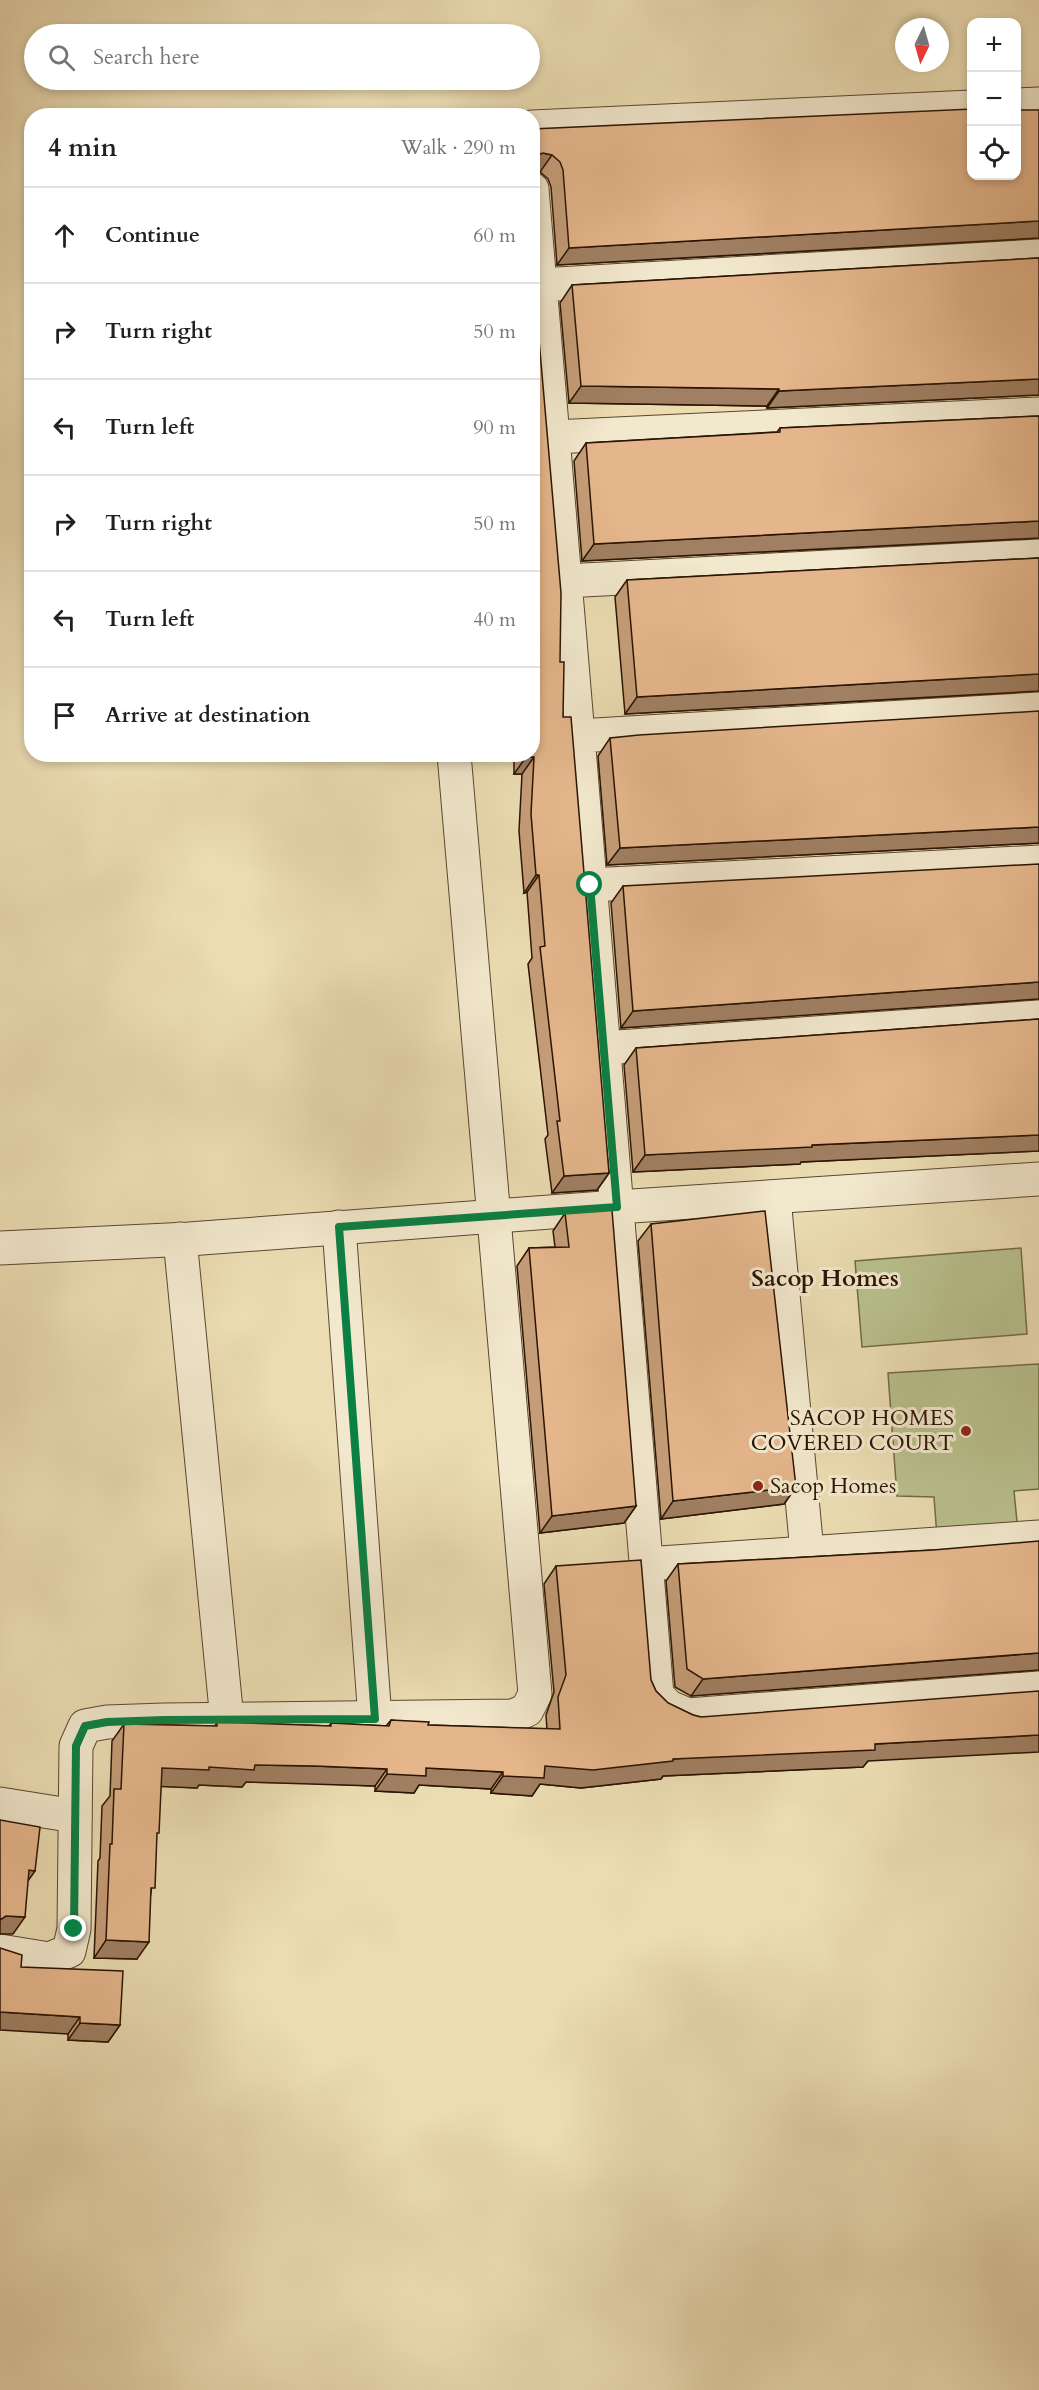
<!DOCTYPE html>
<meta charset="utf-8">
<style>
body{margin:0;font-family:Cardo,serif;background:#f2f2f2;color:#202124}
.controls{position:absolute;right:18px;top:18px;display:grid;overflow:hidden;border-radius:12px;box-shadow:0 3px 9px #0003}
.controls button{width:54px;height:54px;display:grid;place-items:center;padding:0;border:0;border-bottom:2px solid #e0e0e0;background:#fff;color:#202124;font:30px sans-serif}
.compass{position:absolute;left:895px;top:18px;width:54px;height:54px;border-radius:50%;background:#fff;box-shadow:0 3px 9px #0003;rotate:185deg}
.stop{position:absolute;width:18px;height:18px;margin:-14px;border:4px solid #0b8043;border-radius:50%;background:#fff}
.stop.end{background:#0b8043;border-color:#fff;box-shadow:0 2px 6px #0008}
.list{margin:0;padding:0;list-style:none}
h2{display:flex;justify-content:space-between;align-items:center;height:78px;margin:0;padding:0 24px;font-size:26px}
h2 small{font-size:20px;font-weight:400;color:#757577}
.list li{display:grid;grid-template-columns:39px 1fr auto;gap:18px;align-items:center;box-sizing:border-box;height:96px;padding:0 24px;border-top:2px solid #e0e0e0}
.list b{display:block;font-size:22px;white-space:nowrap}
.list em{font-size:20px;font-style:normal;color:#757577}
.icon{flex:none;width:33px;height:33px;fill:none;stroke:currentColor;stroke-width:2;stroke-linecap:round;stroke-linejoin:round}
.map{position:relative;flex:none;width:1039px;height:2390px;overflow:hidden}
.search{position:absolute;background:#fff;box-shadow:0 3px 9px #0003;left:24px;top:24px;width:516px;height:66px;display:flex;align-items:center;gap:15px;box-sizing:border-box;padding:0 21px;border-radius:33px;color:#757577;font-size:22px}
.panel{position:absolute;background:#fff;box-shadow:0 3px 9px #0003;left:24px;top:108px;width:516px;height:654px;border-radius:24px}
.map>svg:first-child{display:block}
.green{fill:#b8c08c;stroke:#726a48;stroke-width:1.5}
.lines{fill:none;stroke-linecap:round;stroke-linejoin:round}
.minor-casing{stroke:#5b462f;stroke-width:35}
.minor{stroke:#f2e8cd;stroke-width:33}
.wall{fill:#c59d78;stroke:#2b1403;stroke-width:1.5}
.shaded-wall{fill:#a07f62;stroke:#2b1403;stroke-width:1.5}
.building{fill:#e5b68c;stroke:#2b1403;stroke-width:1.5}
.route{stroke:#0b8043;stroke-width:8}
.poi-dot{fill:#8f2418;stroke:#f2e8cd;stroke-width:2}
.labels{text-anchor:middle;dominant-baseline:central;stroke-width:6;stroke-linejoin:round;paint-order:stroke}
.poi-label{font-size:22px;fill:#2b1403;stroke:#f2e8cd;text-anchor:end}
.neighbourhood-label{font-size:24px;font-weight:bold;fill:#2b1403;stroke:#f2e8cd}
</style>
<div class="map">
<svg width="1039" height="2390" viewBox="0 0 1039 2390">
<rect width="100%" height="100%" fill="#ebdcb2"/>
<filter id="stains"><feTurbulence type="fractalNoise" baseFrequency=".00333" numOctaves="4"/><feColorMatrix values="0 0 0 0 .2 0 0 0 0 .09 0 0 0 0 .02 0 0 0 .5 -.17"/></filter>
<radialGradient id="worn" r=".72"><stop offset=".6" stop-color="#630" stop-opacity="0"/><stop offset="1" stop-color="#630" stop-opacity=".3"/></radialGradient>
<g class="green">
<path d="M1021 1248 1027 1334 862 1347 855 1261Z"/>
<path d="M1039 1364V1489L1014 1491 1018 1532 937 1537 934 1497 897 1496 888 1373Z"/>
</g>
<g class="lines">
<defs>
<g id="minor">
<path d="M1016 105 1039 104"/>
<path d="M532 127 972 107"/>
<path d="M532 189 540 285"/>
<path d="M553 437 540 285 1039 256"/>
<path d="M565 581 553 437 1039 414"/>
<path d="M1039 709 578 736 657 1695 669 1707 688 1715 1039 1688"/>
<path d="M578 736 565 581 1039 556"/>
<path d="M590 885 1039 862"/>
<path d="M604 1048 1039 1017"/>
<path d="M774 1198 807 1552"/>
<path d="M339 1227 375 1719"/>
<path d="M180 1239 227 1720"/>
<path d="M0 1248 189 1239 617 1207 1039 1179"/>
<path d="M646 1564 1039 1537"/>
<path d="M0 1804 75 1816"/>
<path d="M0 1951 49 1959 69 1951 74 1929 76 1746 85 1726 107 1722 164 1720 513 1716 527 1710 535 1694 454 754"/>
</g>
</defs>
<use href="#minor" class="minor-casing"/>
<use href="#minor" class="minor"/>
</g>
<g class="wall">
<path d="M1039 110V238L557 265 551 187 548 179 540 172 532 171V129L972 176Z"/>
<path d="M1039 258V395L767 408V406L569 403 560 303 572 285Z"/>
<path d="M1039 416V538L582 561 574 461 586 443 777 432 780 428Z"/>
<path d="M1039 558V691L625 714 615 597 627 580Z"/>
<path d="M560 662 563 717 609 1173 597 1190 552 1193 545 1139 548 1135 528 964 532 958 527 892 524 893 519 831 522 774H514V754H532Z"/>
<path d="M610 738 1039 843 607 865 598 756Z"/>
<path d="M623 886 1038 998 621 1028 611 903Z"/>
<path d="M1039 1019V1151L801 1162 800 1164 633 1172 624 1065 636 1048Z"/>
<path d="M565 1213 636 1506 624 1523 540 1533 517 1266 529 1248 555 1247 553 1231Z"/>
<path d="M651 1224 796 1487 784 1504 661 1519 638 1241Z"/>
<path d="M933 1550 1038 1669 691 1696 675 1687 666 1581 678 1564Z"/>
<path d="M556 1566 651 1680 656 1691 668 1703 693 1715 868 1761 863 1767 663 1776 661 1779 581 1788 540 1784 532 1796 491 1793V1789L419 1785 414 1793 375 1791V1786L303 1783 246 1782 242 1787 199 1785 197 1788 161 1786 151 1893 137 1959 94 1958 98 1861 100 1858 102 1806 110 1796 112 1741 124 1724 215 1726 217 1722 329 1726 331 1723 386 1726 391 1720 428 1725 547 1729 546 1715 554 1692 544 1584Z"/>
<path d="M21 1967 120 2025 108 2042 68 2040V2034Z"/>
</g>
<g class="shaded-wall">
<path d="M543 153 552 155 540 172 532 171V158L534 156Z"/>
<path d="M1039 221V238L557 265 569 248Z"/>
<path d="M1039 379V395L767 408 779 391Z"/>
<path d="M581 386 779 389 767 406 569 403Z"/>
<path d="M1039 521V538L582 561 594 544Z"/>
<path d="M1039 674V691L625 714 637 697Z"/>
<path d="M526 757H534L522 774H514Z"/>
<path d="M1039 827V843L607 865 620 848Z"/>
<path d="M536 875H539L527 892 524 893Z"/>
<path d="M1039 982V999L621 1028 633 1011Z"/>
<path d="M1039 1135V1151L801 1162 800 1164 633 1172 645 1155 812 1145Z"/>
<path d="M609 1173 597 1190 552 1193 564 1176Z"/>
<path d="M796 1487 784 1504 661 1519 673 1501Z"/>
<path d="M636 1506 624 1523 540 1533 552 1516Z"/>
<path d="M1039 1653V1670L691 1696 703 1679Z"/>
<path d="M1039 1735V1752L868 1761 863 1767 663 1776 661 1779 581 1788 540 1784 532 1796 491 1793 503 1776 545 1766 673 1759 875 1744Z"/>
<path d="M255 1765 315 1766 387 1769 375 1786 246 1782 242 1787 199 1785 197 1788 149 1786 162 1768Z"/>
<path d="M426 1768 503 1772 491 1789 419 1785 414 1793 375 1791 387 1774Z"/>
<path d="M29 1870 35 1871 23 1888Z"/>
<path d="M6 1916 25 1917 13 1934H0V1920Z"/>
<path d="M106 1940 149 1942 137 1959 94 1958Z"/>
<path d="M0 2012 80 2017 68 2034 0 2030Z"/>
<path d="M80 2023 120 2025 108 2042 68 2040Z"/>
</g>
<g class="building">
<path d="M972 109V176H1017V110H1039V221L569 248 563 170 560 162 552 155 543 153 534 156 532 158V129Z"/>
<path d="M1039 258V379L779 391V389L581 386 572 285Z"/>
<path d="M532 259 561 593 560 662H564L563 717H571L609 1173 564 1176 557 1121H560L540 947 545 946 539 875H536L531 814 534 757H526V754H532Z"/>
<path d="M1039 416V521L594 544 586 443 780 432V428Z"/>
<path d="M1039 558V674L637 697 627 580Z"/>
<path d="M1039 711V827L620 848 610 738 639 735Z"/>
<path d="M1039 864V982L633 1011 623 886Z"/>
<path d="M1039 1019V1135L812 1145V1147L645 1155 636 1048Z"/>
<path d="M612 1210 636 1506 552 1516 529 1248 569 1247 565 1213Z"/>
<path d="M765 1211 796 1487 673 1501 651 1224Z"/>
<path d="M1039 1541V1653L703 1679 687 1669 678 1564 933 1550Z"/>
<path d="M641 1560 651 1680 656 1691 668 1703 693 1715 701 1717 1039 1691V1735L875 1744V1750L673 1759V1761L593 1770 545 1766 544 1778 503 1776V1772L426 1768V1776L387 1774V1769L315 1766 255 1765 254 1770 209 1767V1770L162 1768 159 1833H157L155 1888H151L149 1942 106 1940 110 1844H112L114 1789H121L124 1724 217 1726V1722L331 1726V1723L389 1726 391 1720 429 1722 428 1725 560 1729 558 1697 566 1675 556 1566Z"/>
<path d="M0 1820 40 1827 35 1871 29 1870 25 1917 6 1916 0 1920Z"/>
<path d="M0 1948 22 1955 21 1967 123 1971 120 2025 80 2023V2017L0 2012Z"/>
</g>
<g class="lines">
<path class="route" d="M74 1929 76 1746 85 1726 107 1722 164 1720 375 1719 339 1227 617 1207 590 885"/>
</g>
<g class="poi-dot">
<circle cx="966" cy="1431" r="6"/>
<circle cx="758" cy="1486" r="6"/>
</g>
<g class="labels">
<g class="poi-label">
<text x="954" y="1418">SACOP HOMES<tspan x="954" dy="25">COVERED COURT</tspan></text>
<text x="770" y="1486" text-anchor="start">Sacop Homes</text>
</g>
<g class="neighbourhood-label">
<text x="825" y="1278">Sacop Homes</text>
</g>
</g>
<rect width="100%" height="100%" filter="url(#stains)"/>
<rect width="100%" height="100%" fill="url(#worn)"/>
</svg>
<div class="controls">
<button>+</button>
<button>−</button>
<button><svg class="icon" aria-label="locate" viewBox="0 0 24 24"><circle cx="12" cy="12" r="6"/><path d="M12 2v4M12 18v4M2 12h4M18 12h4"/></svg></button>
</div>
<svg class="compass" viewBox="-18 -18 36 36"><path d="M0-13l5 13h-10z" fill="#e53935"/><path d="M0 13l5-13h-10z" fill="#757577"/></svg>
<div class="stop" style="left:590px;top:885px"></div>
<div class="stop end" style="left:74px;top:1929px"></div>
<div class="search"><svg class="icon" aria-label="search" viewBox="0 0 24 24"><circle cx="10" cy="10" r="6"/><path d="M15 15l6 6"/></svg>Search here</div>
<section class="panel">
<h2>4 min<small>Walk · 290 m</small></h2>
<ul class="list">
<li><svg class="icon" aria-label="ahead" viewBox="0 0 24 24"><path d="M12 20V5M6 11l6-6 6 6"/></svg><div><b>Continue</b></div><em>60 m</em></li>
<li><svg class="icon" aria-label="right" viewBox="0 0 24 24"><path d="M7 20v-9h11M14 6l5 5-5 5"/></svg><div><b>Turn right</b></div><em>50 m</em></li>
<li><svg class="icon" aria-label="left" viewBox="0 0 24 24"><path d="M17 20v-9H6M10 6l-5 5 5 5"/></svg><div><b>Turn left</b></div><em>90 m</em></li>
<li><svg class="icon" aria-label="right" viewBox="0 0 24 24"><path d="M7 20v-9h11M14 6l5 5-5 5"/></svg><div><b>Turn right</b></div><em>50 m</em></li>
<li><svg class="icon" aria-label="left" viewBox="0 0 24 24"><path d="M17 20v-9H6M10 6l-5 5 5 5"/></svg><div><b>Turn left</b></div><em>40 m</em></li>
<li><svg class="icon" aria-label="arrive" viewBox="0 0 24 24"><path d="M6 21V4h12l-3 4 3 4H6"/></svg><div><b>Arrive at destination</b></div></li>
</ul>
</section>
</div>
